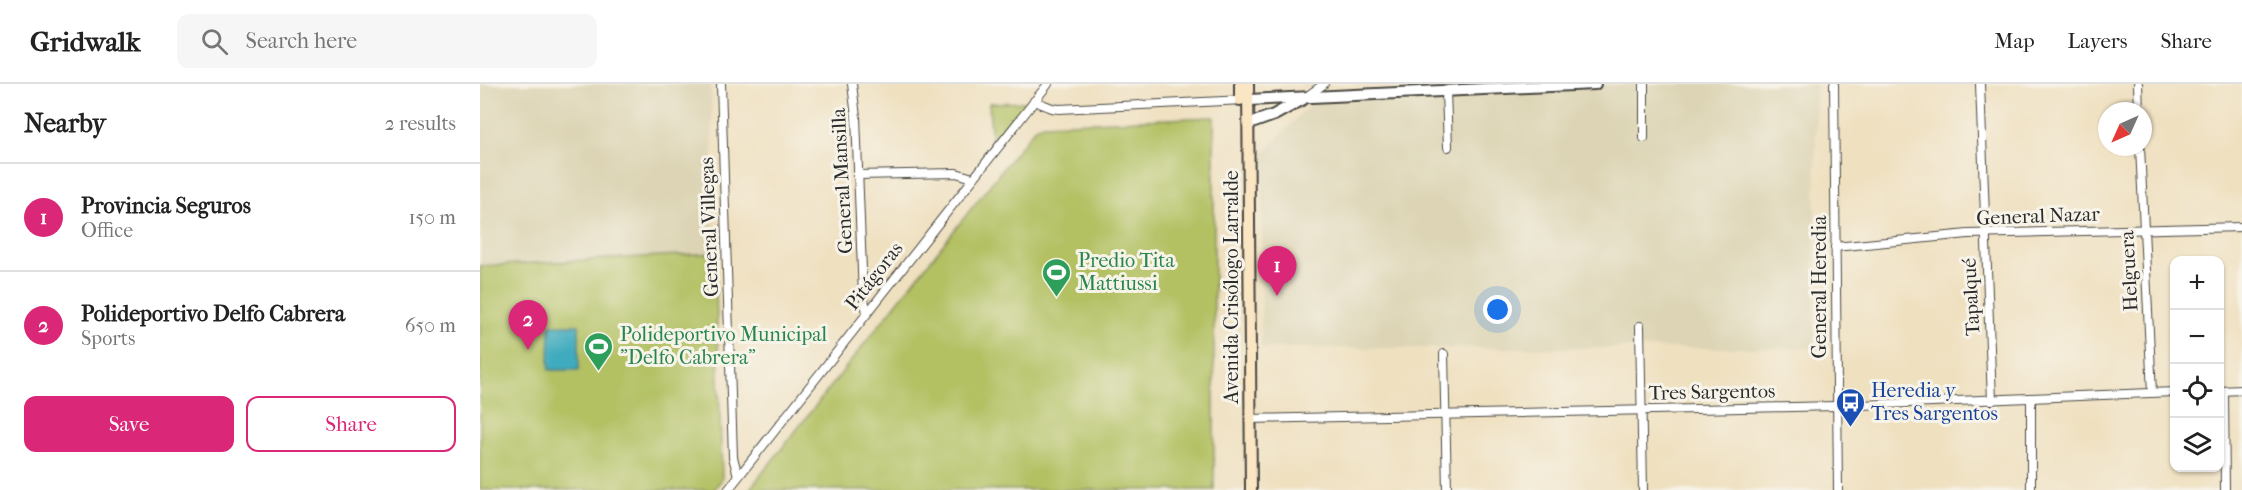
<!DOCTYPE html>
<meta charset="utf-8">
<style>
body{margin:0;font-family:"IM FELL French Canon",serif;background:#f6f6f6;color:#222}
.controls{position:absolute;right:18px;bottom:18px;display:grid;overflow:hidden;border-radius:12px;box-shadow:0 2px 4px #0004}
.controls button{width:54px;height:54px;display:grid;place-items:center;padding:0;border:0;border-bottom:2px solid #e0e0e0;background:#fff;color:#222;font:30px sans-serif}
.compass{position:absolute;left:1618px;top:18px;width:54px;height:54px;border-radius:50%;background:#fff;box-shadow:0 2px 4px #0004;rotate:225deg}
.you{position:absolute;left:1018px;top:226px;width:21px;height:21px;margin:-15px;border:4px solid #fff;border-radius:50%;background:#1a73e8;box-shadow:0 0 0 9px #1a73e833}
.badge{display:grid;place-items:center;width:39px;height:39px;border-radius:50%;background:#db2777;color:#fff;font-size:20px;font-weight:700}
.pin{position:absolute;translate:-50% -50px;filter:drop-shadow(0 2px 3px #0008)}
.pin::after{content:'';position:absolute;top:32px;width:21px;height:18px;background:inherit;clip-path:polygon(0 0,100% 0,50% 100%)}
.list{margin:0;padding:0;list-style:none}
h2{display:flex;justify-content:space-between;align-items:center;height:78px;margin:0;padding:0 24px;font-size:26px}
h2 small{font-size:20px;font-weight:400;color:#767676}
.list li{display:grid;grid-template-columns:39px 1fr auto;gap:18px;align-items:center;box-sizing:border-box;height:108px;padding:0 24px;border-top:2px solid #e0e0e0}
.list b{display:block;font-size:22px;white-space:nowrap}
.list p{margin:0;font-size:20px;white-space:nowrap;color:#767676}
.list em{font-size:20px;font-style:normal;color:#767676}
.actions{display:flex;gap:12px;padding:18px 24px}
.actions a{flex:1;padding:14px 0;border:2px solid #db2777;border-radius:12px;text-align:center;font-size:21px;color:#db2777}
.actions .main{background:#db2777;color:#fff}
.icon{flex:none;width:33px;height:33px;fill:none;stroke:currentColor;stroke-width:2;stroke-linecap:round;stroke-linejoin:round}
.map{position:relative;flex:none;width:1762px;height:406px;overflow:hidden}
header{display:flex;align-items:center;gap:36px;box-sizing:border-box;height:84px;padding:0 30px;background:#fff;border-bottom:2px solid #e0e0e0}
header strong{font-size:28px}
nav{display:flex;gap:33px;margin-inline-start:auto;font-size:21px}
.search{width:420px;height:54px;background:#f6f6f6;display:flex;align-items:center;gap:15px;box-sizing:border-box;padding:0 21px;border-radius:12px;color:#767676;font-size:22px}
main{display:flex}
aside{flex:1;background:#fff}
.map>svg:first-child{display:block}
.built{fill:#dcd4b4}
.green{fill:#b3c163;stroke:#6f7647;stroke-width:1.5}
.water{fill:#3fabbe;stroke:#356b74;stroke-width:1.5}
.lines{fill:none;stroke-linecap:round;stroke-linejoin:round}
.minor-casing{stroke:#484641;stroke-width:10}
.tertiary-casing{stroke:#484641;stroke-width:14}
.secondary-casing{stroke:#484641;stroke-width:14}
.minor{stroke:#fff;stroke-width:8}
.tertiary{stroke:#fff;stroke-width:10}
.secondary{stroke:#fbe6c4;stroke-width:10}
.labels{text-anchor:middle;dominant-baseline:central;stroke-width:6;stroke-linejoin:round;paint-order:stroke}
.street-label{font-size:20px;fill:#2b2b2b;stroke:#f7f3e8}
.leisure-label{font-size:20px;fill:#27864d;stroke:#f7f3e8;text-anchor:start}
.transit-label{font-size:20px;fill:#164399;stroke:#f7f3e8;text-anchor:start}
</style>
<header>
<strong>Gridwalk</strong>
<div class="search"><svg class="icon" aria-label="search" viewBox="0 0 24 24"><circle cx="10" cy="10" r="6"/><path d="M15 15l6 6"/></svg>Search here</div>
<nav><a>Map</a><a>Layers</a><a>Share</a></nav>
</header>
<main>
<aside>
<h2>Nearby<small>2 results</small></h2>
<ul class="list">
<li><span class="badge">1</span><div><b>Provincia Seguros</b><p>Office</p></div><em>150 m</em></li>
<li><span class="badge">2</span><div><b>Polideportivo Delfo Cabrera</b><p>Sports</p></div><em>650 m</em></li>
</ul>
<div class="actions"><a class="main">Save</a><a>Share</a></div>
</aside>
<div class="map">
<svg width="1762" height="406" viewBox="0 0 1762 406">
<rect width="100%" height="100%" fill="#f7f3e8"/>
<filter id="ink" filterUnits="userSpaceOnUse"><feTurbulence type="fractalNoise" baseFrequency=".0167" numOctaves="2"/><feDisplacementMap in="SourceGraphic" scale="12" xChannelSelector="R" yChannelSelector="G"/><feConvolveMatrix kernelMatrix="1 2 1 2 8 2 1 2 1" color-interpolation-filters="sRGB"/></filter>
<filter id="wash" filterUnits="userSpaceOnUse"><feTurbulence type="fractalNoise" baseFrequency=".008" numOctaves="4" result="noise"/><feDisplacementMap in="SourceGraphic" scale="24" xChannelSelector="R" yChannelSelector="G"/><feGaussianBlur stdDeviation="1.35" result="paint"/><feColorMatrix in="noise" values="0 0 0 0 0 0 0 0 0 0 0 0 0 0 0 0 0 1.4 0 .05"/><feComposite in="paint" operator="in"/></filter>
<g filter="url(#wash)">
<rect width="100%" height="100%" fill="#efe0c0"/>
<g class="built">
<path d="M0 0H231L235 169 0 182Z"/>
<path d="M1156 0H1336L1334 264H781L783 69 843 7Z"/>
</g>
<g class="green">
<path d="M549 18 512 62 509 19Z"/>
<path d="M734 33V406H269L555 44 563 40Z"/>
<path d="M235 169 242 395 234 406H0V182Z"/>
</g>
<path class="water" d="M70 241H99V286H69Z"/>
</g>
<g filter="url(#ink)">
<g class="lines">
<defs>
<g id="minor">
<path d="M241 0 253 373 258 392"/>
<path d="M372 0 376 33 383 212 387 228"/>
<path d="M1354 0 1358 406"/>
<path d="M1500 0 1512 317"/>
<path d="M1658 0 1659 27"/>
<path d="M966 7 968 63"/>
<path d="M826 13 844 0"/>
<path d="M554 17 572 24 579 25 764 16"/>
<path d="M1164 54V0"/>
<path d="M1660 63 1672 309"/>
<path d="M377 91 476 89 493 94"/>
<path d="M1355 163 1488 150 1762 143"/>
<path d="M1160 242 1163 406"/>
<path d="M964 270 967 406"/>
<path d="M1740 307 1762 306"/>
<path d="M1744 307 1745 406"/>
<path d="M770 335 1356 322 1694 308"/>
<path d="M248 406 568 0"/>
<path d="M1551 406V315"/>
</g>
<g id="tertiary">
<path d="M769 16 1115 0"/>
<path d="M769 40 794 31 823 15"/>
</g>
<g id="secondary">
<path d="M768 0 771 406"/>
<path d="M760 16V0"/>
</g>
</defs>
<use href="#minor" class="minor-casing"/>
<use href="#tertiary" class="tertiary-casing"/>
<use href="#secondary" class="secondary-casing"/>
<use href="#minor" class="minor"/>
<use href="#tertiary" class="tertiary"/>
<use href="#secondary" class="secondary"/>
</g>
</g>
<defs>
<symbol id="stadium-pin" viewBox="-11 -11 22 30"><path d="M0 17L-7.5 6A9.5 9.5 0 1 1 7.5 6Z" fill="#2e9e5b" stroke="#f7f3e8"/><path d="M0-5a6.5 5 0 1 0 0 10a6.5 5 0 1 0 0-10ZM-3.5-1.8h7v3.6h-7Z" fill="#fff"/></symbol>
<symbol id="bus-pin" viewBox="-11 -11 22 30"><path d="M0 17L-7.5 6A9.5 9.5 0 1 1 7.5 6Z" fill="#1a4fb4" stroke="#f7f3e8"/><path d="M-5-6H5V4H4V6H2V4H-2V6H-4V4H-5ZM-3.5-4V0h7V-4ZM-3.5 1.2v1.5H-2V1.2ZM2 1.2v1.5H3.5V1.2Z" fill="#fff"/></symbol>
</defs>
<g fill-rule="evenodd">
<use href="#stadium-pin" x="560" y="172" width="33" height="45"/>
<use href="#stadium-pin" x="102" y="246" width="33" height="45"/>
<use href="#bus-pin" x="1354" y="302" width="33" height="45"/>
</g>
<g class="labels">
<g class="street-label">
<text transform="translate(362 97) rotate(-93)">General Mansilla</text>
<text transform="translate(1558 132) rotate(-2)">General Nazar</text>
<text transform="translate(229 143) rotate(-92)">General Villegas</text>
<text transform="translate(1649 187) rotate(-93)">Helguera</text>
<text transform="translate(394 192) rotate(-52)">Pitágoras</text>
<text transform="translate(751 203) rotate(-90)">Avenida Crisólogo Larralde</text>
<text transform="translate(1339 203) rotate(-90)">General Heredia</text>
<text transform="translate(1491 213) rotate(-93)">Tapalqué</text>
<text transform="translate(1232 308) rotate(-1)">Tres Sargentos</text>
</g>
<g class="leisure-label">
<text x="598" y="176">Predio Tita<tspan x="598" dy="23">Mattiussi</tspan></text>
<text x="140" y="250">Polideportivo Municipal<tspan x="140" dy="23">"Delfo Cabrera"</tspan></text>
</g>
<g class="transit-label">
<text x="1391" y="306">Heredia y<tspan x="1391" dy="23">Tres Sargentos</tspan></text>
</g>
</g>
</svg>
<div class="controls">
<button>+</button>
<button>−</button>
<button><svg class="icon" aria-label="locate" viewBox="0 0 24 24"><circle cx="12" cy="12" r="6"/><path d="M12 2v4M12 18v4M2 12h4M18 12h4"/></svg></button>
<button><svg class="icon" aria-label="layers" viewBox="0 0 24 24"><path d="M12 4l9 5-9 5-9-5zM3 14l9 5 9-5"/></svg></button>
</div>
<svg class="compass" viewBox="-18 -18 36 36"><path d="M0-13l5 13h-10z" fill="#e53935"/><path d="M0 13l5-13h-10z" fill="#767676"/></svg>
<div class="you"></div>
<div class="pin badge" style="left:797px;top:212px">1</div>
<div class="pin badge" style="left:48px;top:266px">2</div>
</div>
</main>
